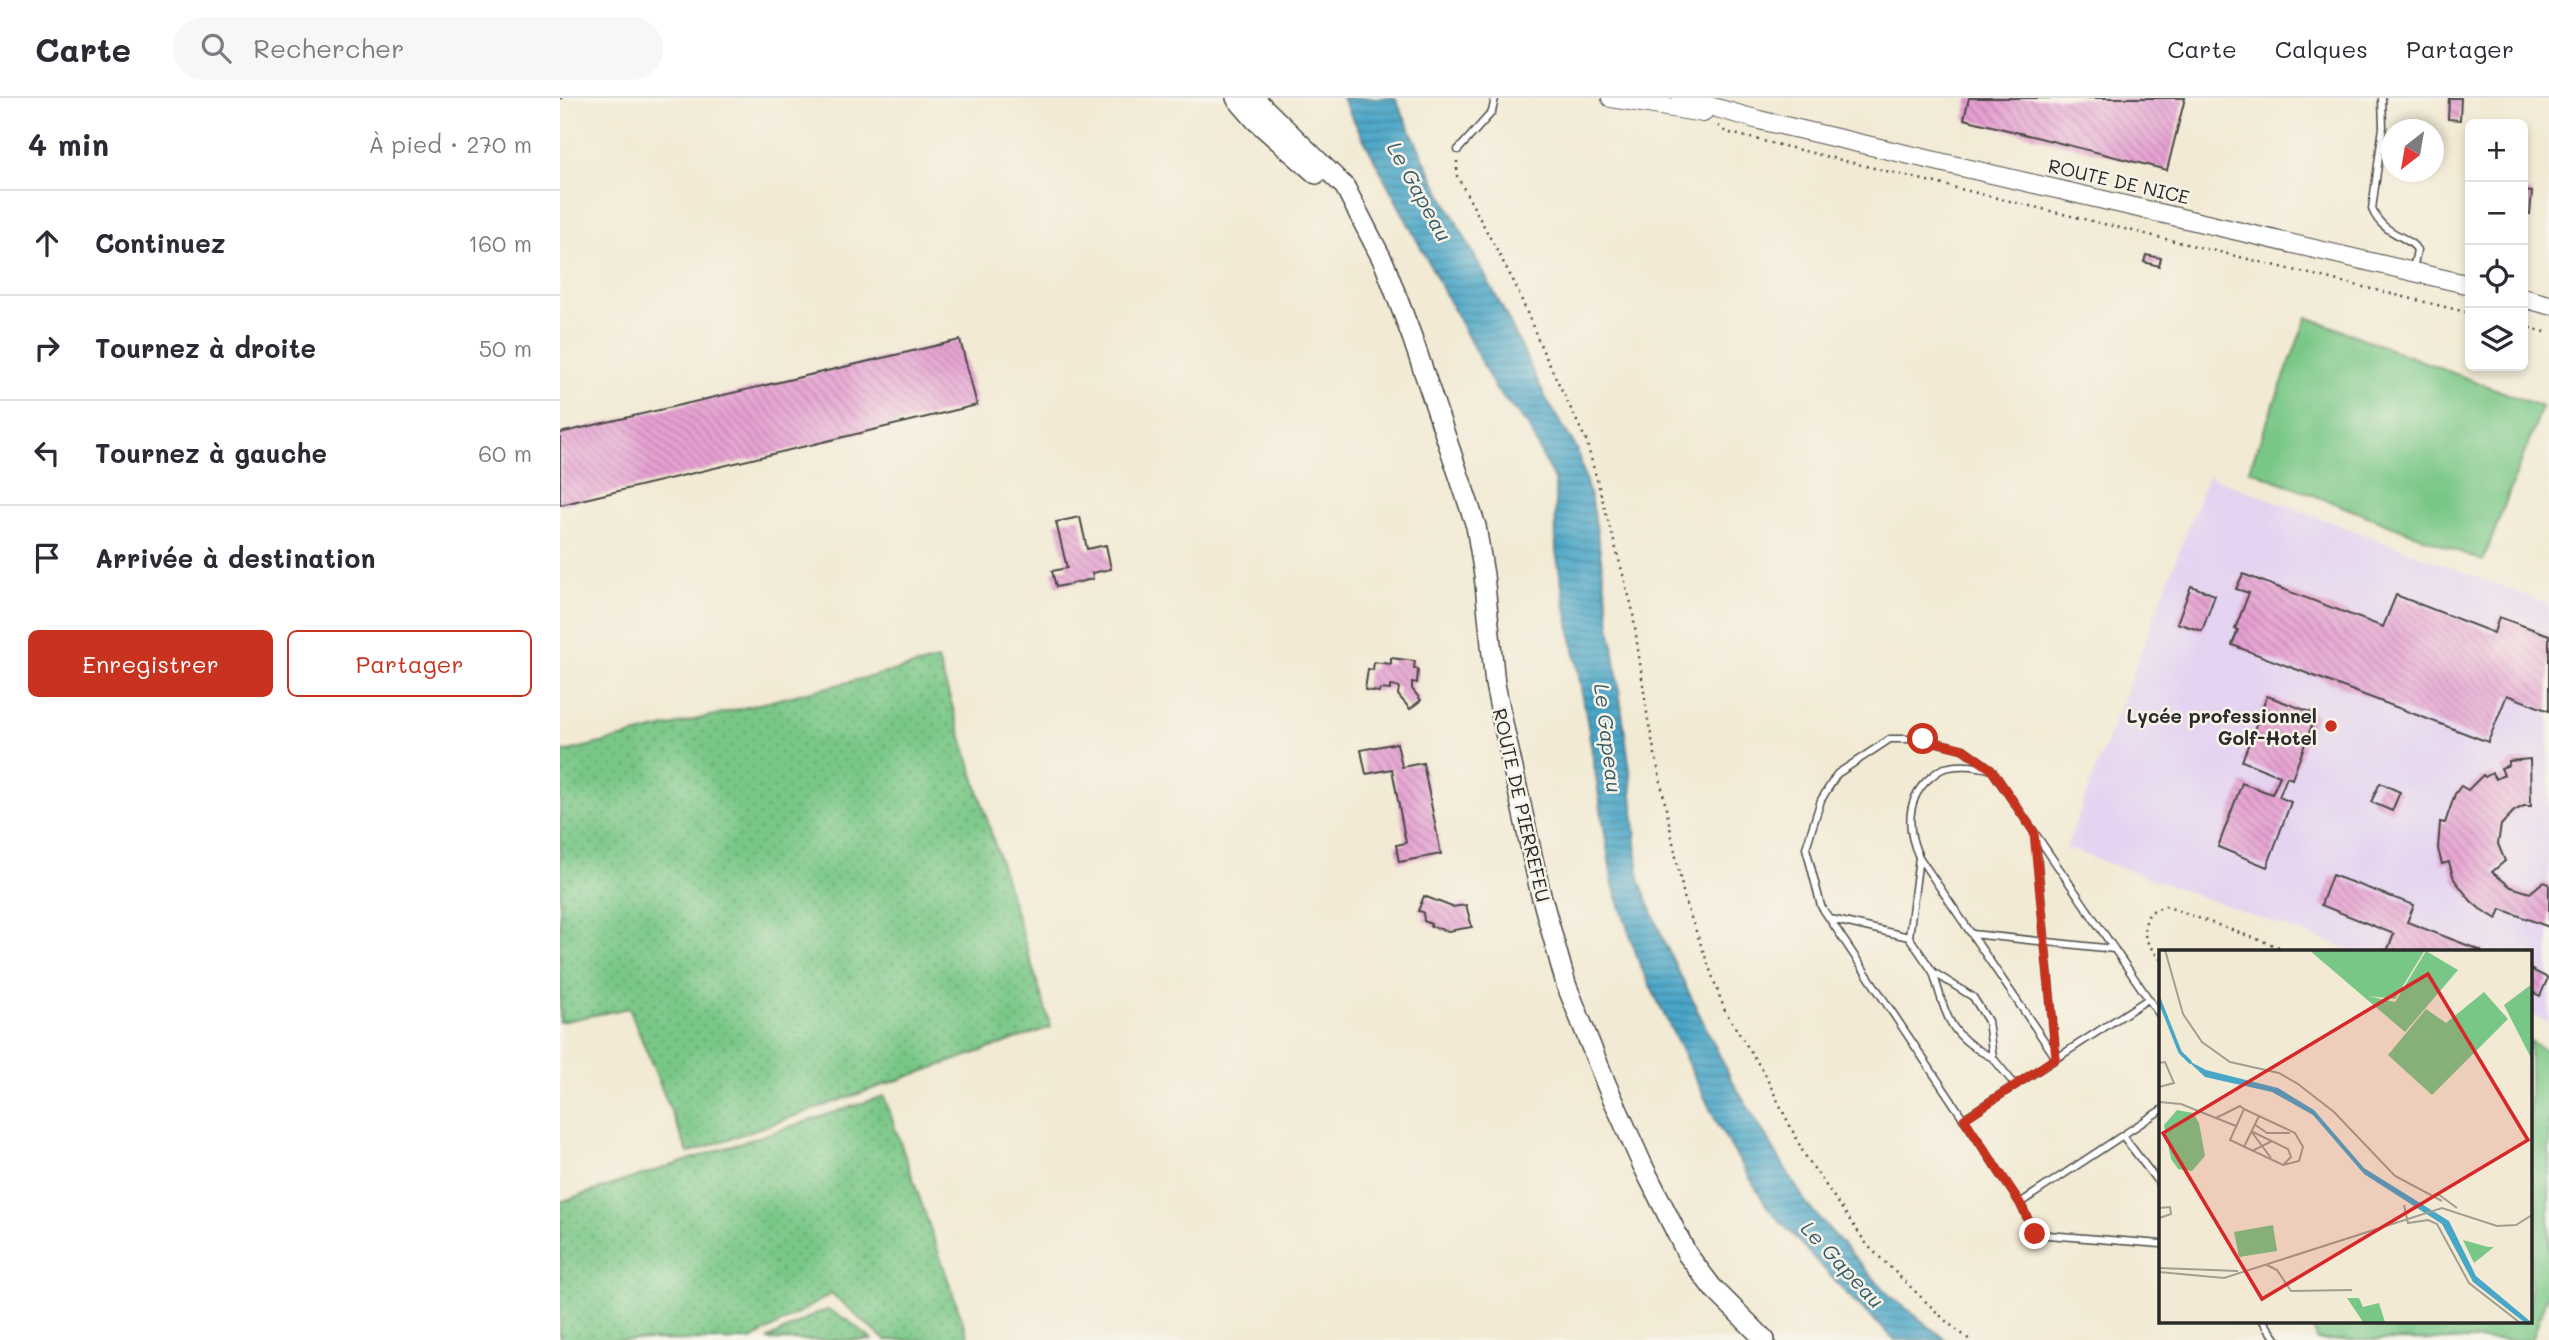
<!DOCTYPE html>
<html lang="fr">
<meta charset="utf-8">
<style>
body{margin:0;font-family:Mali,sans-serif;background:#f7f7f7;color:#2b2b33}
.controls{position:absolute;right:21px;top:21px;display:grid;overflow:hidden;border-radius:10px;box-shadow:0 4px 10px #0003}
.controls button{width:63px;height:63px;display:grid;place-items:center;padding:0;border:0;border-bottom:2px solid #e1e1e2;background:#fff;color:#2b2b33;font:35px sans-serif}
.compass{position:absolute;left:1821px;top:21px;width:63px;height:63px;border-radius:50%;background:#fff;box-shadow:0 4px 10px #0003;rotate:211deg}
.stop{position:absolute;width:21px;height:21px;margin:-16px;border:5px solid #c8321e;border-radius:50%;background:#fff}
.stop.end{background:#c8321e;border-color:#fff;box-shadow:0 2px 7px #0008}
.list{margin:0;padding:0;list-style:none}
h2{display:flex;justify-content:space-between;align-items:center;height:91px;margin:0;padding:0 28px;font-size:30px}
h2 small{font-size:23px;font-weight:400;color:#7c7c81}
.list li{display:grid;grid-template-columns:46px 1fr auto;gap:21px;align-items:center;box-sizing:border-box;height:105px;padding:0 28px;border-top:2px solid #e1e1e2}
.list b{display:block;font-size:26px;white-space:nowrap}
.list em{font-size:23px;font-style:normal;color:#7c7c81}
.actions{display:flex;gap:14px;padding:21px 28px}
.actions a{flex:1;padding:16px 0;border:2px solid #c8321e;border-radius:10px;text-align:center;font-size:24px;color:#c8321e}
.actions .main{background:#c8321e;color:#fff}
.icon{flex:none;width:38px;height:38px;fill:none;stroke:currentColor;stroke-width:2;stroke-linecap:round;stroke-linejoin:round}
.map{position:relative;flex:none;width:1989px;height:1242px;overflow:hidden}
header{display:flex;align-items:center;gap:42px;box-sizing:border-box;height:98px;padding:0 35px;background:#fff;border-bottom:2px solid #e1e1e2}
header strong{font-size:33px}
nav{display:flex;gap:38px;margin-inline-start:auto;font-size:24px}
.search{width:490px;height:63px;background:#f7f7f7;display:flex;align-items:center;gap:18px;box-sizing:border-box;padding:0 24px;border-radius:38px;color:#7c7c81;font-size:26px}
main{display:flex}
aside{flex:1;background:#fff}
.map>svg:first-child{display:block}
.built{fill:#e4d3f1}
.grass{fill:url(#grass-dots);stroke:#527959;stroke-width:2}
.garden{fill:#79c787;stroke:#527959;stroke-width:2}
.water{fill:url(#water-rules);stroke:#3a6879;stroke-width:2}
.building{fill:url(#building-back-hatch)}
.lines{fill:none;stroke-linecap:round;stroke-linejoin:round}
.service-casing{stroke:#494844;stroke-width:9}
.secondary-casing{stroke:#494844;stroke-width:20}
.primary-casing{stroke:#494844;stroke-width:22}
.path{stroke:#494844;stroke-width:2.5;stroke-dasharray:2 5;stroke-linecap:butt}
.service{stroke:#fff;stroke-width:6}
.secondary{stroke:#fff;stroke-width:18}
.primary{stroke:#fff;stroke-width:19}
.route{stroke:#c8321e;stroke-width:9}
.poi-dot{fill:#c8321e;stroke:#f7f3e8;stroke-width:2.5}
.labels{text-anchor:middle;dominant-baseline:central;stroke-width:5;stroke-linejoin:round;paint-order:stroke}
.street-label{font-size:19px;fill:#2b2b2b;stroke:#f7f3e8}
.poi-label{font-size:19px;font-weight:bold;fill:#2b2b2b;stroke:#f7f3e8;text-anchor:end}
.water-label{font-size:21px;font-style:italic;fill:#375c69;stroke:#f7f3e8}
.inset-river{fill:none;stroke:#48a6c7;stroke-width:3.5}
.inset-road{fill:none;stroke:#a29e90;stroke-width:2}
.view{fill:#d62828;fill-opacity:0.15;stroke:#d62828;stroke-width:3.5}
.inset-edge{fill:none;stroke:#2b2b2b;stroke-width:3.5}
</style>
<header>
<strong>Carte</strong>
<div class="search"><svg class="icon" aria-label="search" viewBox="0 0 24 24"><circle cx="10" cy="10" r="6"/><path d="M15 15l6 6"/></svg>Rechercher</div>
<nav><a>Carte</a><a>Calques</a><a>Partager</a></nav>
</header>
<main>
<aside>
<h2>4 min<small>À pied · 270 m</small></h2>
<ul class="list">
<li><svg class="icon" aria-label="ahead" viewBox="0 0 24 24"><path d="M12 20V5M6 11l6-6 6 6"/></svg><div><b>Continuez</b></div><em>160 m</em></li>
<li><svg class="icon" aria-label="right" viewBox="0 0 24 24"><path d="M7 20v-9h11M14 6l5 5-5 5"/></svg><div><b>Tournez à droite</b></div><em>50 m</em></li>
<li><svg class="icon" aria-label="left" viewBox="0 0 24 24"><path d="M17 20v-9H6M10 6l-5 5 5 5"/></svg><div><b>Tournez à gauche</b></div><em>60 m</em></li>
<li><svg class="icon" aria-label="arrive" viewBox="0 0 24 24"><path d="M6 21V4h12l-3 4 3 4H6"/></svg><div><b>Arrivée à destination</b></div></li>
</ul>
<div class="actions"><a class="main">Enregistrer</a><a>Partager</a></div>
</aside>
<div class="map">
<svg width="1989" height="1242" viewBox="0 0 1989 1242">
<defs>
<pattern id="grass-dots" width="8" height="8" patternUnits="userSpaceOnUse" patternTransform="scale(1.75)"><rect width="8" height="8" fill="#79c787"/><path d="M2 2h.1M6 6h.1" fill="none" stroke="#63a26f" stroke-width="1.8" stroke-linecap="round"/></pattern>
<pattern id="water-rules" width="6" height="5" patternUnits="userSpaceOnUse" patternTransform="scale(1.75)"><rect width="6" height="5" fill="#48a6c7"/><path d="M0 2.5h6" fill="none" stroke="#3c87a2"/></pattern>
<pattern id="building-back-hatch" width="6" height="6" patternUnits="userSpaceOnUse" patternTransform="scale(1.75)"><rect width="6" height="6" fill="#e6a0d2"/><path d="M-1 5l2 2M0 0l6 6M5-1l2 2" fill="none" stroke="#bb83ab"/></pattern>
</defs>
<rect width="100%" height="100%" fill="#f7f3e8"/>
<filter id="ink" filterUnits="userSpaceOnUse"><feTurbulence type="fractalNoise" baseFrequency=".0143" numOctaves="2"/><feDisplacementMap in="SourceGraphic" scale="14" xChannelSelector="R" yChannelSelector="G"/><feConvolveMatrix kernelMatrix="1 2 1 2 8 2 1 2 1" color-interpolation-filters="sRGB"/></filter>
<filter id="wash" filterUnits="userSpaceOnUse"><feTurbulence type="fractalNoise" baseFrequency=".00686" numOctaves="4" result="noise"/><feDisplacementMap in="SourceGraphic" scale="28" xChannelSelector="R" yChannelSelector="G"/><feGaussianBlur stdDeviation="1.57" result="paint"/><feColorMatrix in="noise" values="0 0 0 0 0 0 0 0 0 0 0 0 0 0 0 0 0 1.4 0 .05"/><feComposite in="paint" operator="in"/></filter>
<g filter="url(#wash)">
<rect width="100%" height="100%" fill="#f2ead4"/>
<path class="built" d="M1648 378 1989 506V924L1970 917V853H1793L1506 750Z"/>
<g class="grass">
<path d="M378 562 491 929 128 1055 69 910 0 924V655Z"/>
<path d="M324 998 409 1242H325L272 1196 191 1242H0V1104Z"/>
<path d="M268 1212 289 1223 312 1242H207L257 1215Z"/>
</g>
<g class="garden">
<path d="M1747 219 1982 309 1923 463 1689 372Z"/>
<path d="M1970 943 1989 955V1192L1972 1242H1756L1752 1223H1970Z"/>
</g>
<path class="water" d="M782 0H835L873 80 945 215 985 299 1017 351 1034 414 1041 460 1070 672 1079 781 1105 846 1171 981 1248 1108 1329 1197 1386 1242H1335L1288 1197 1208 1110 1159 1029 1080 867 1053 787 1028 628 996 454 995 384 967 326 936 292Z"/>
<g id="blocks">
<g class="building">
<path d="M1409 0H1625L1607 72 1404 21Z"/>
<path d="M1889 0H1901L1900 22 1888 21Z"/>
<path d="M1963 93 1972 94 1970 116H1963Z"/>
<path d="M1586 157 1601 160 1599 168 1584 164Z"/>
<path d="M400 242 417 307 0 407V335Z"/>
<path d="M520 419 527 451 546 447 551 471 532 475 533 481 496 489 492 473 507 470 496 424Z"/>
<path d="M1683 476 1823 529 1836 497 1934 535 1939 519 1989 537V613L1947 597 1928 644 1672 547 1678 532 1675 531 1689 495 1676 491Z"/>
<path d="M1631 488 1655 497 1642 533 1617 525Z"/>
<path d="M831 560 855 563 854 570 858 571 857 585 852 584V591L861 602 850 611 838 597 839 589 830 588V592L820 591 819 594 805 592 808 571 813 572 814 564 831 566Z"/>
<path d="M1707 598 1756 616 1732 681 1727 679 1719 699 1731 704 1707 769 1658 749 1682 685 1712 696 1720 678 1682 663Z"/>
<path d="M837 645 842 669 863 665 881 756 839 764 836 747 846 745 832 671 806 676 801 652Z"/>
<path d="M1970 661 1971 708H1964L1954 713 1941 727 1938 746 1945 763 1932 774 1951 789 1970 795 1983 784 1989 786V829L1941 811 1937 821 1920 811 1911 803 1894 781 1889 764 1882 766 1878 751 1880 724 1885 725 1895 696 1901 688 1908 692 1923 677 1925 679 1932 675 1936 681 1944 677 1941 670 1949 667V663Z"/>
<path d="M1820 685 1840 694 1832 713 1811 704Z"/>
<path d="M1772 777 1854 807 1847 824 1922 853H1827L1834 836 1761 807Z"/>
<path d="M864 798 892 809 906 807 912 829 888 833 870 828 871 826 864 823 863 814 858 813Z"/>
<path d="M1970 871 1988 880 1980 898 1970 893Z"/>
</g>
</g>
</g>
<g filter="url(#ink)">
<use href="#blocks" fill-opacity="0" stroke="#494844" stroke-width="2"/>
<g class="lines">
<defs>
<g id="service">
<path d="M1822 0 1823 29 1812 111C1823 138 1849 137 1857 152L1853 171"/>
<path d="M898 52 932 14 935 0"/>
<path d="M1429 671C1414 668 1400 666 1385 670 1380 671 1376 675 1371 679 1346 699 1346 731 1359 759L1496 960 1475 736"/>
<path d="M1271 821 1349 839 1373 874 1413 899 1428 923 1433 960 1455 987"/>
<path d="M1412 836 1554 851"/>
<path d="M1349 839 1359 759"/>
<path d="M1373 874C1387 919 1388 938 1433 960"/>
<path d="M1601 919 1431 671 1403 651 1363 641H1330L1277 676 1261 702 1246 750 1261 808 1460 1105 1601 1012"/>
<path d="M1403 1021 1588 901"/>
<path d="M1563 1038 1601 1088"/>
<path d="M1460 1105 1475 1136 1601 1146"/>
<path d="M1703 1223 1717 1242"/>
</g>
<g id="secondary">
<path d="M1051 0 1143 15"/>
<path d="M1121 0 1199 22 1910 187"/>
<path d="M1963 200 1989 207"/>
</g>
<g id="primary">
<path d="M676 0 696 23 756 76"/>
<path d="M694 0 785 89 824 165 852 239 916 428 924 477 935 586 944 630 980 793 1006 886 1047 988 1083 1068 1127 1156 1152 1189 1205 1242"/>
</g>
</defs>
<use href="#service" class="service-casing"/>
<use href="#secondary" class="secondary-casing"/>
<use href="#primary" class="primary-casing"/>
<g class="path">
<path d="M0 0H2"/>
<path d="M1158 28 1166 34 1910 215"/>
<path d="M897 63V78L955 186 983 253 1026 342 1072 509 1088 622 1125 803 1165 913 1204 975 1244 1056 1308 1148 1388 1225 1410 1242"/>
<path d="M1963 228 1989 235"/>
<path d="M1601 862C1586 845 1579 835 1590 814L1605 808 1730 853"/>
</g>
<use href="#service" class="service"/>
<use href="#secondary" class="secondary"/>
<use href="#primary" class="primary"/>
</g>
</g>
<g class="lines" filter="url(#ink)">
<path class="route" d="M1363 641 1403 651 1431 671 1474 734 1496 960 1404 1021 1460 1105 1475 1136"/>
</g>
<circle class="poi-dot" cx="1771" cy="628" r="7"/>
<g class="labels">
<g class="street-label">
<text transform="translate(1559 83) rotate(13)">ROUTE DE NICE</text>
<text transform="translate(962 707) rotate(77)">ROUTE DE PIERREFEU</text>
</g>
<g class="poi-label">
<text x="1757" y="617">Lycée professionnel<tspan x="1757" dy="22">Golf-Hotel</tspan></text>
</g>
<g class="water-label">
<text transform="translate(860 93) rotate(61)">Le Gapeau</text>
<text transform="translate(1049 640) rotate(83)">Le Gapeau</text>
<text transform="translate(1283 1166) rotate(47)">Le Gapeau</text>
</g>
</g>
<g transform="translate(1599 852)">
<rect width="373" height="373" fill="#f2ead4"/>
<path d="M150 0H266L236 49 209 46 236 52 267 1 299 20 246 82ZM373 34V110L345 55ZM325 42 349 69 273 145 229 105 267 59 287 73ZM304 290 329 297H335L315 313ZM188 348H200L204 357 220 353 226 372H204Z" fill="#79c787"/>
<path d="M18 160 34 163 40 173 46 206 33 221 19 219 12 209 5 175ZM114 275 118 301 80 307 75 282Z" fill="#79c787"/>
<path d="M28 110 47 120 119 138 155 160 205 218 290 271 317 326 372 372H365L314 332 283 274 205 224 154 165 113 142 46 127Z" fill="#48a6c7"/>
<path class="inset-river" d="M0 49 21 102 32 113"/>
<path class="inset-road" d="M6 0 24 64 43 92 71 112 120 123 139 134 175 162 236 226 283 251M0 113 6 112 15 133 0 137M0 152 22 154 77 176M85 159 136 183 144 197 140 211 124 215 71 190ZM57 168 81 156 85 159M95 174 108 183H131M85 197 100 166M93 201 113 191M112 208 92 181 129 199 132 207 125 214M279 244 298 258M245 255 249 273 269 270 278 274 310 333 360 372M0 258 11 257 12 264 0 268M108 315 118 320 132 341 193 340M0 318 79 321M0 322 65 328 283 258 338 276 357 275 373 265"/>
<path class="view" d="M269 24 369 190 103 349 4 183Z"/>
<rect width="373" height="373" class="inset-edge"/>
</g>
</svg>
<div class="controls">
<button>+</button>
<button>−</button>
<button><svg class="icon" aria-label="locate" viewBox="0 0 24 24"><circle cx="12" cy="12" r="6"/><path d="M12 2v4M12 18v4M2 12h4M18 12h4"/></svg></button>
<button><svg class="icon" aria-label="layers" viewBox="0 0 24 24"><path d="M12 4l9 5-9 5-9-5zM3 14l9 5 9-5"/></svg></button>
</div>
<svg class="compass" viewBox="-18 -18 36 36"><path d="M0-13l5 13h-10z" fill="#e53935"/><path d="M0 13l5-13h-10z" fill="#7c7c81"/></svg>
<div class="stop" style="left:1363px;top:641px"></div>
<div class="stop end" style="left:1475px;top:1136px"></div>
</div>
</main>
